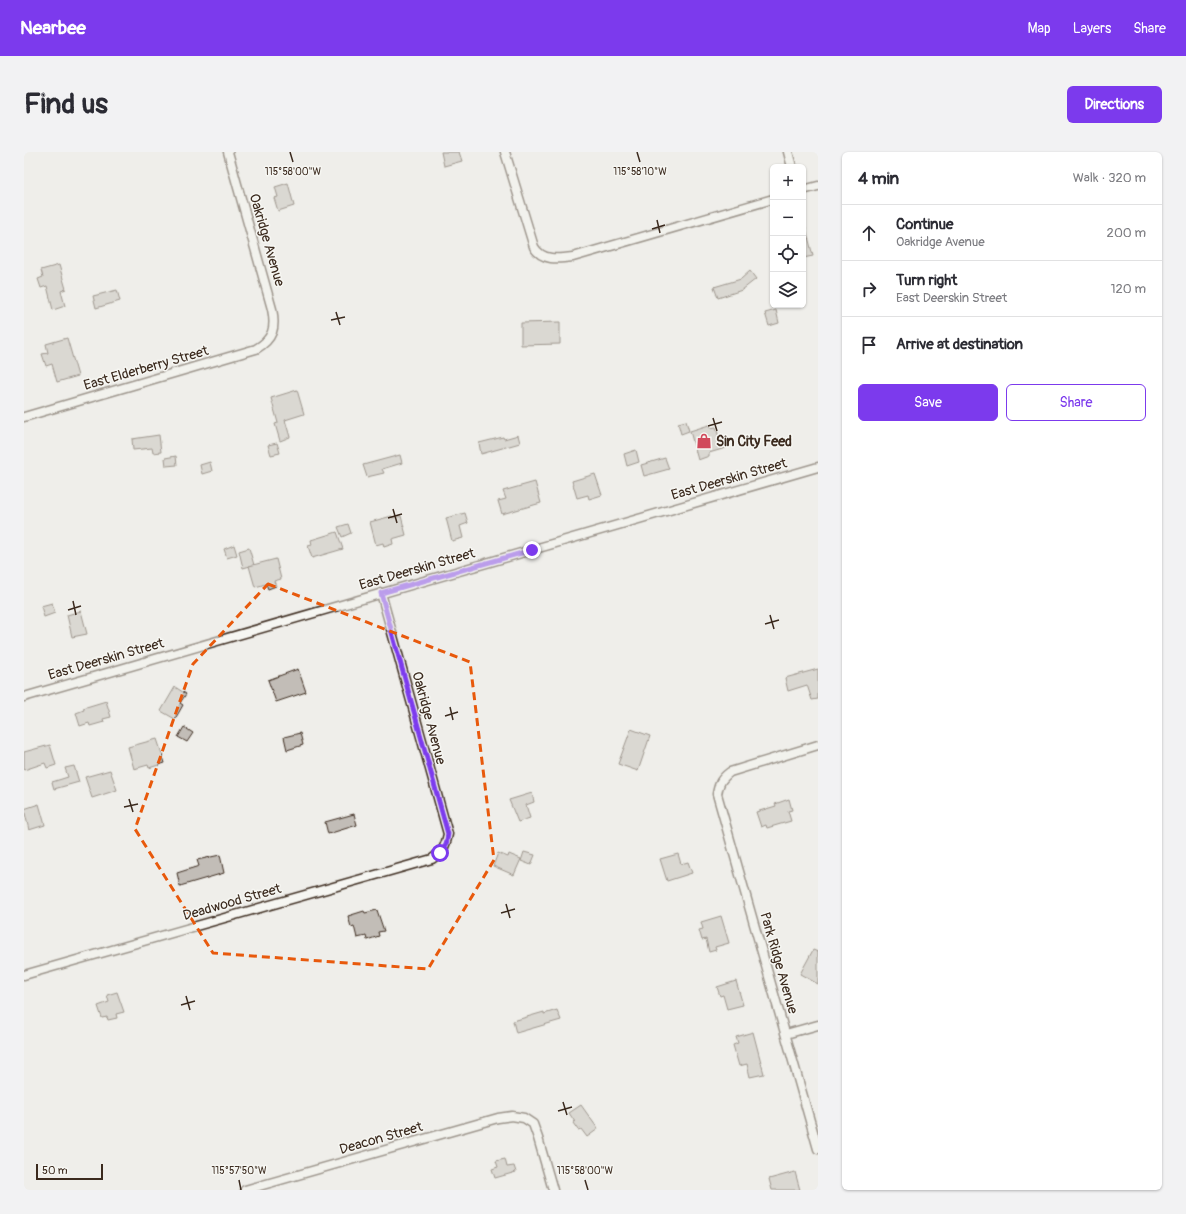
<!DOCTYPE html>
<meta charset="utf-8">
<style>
body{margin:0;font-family:Pangolin,sans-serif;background:#f2f2f3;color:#2b2b33}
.controls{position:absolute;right:12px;top:12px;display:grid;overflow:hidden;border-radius:6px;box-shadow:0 1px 3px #0004}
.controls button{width:36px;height:36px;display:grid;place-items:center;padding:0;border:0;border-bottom:1px solid #e1e1e2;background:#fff;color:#2b2b33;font:20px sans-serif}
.scale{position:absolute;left:12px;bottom:10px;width:67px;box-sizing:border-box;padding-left:4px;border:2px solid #3b2a1e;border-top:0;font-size:11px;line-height:14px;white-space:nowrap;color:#3b2a1e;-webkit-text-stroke:3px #f6f6f2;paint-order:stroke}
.stop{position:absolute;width:12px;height:12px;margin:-9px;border:3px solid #7c3aed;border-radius:50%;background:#fff}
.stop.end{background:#7c3aed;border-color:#fff;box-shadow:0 1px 4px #0008}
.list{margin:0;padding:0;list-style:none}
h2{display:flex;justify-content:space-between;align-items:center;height:52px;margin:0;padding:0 16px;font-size:17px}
h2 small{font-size:13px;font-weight:400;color:#7c7c81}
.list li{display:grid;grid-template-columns:26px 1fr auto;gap:12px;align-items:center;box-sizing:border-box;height:56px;padding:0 16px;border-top:1px solid #e1e1e2}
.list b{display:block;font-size:15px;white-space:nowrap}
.list p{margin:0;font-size:13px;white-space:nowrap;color:#7c7c81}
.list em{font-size:13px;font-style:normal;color:#7c7c81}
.actions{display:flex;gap:8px;padding:12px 16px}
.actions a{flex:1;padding:9px 0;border:1px solid #7c3aed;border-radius:6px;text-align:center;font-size:14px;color:#7c3aed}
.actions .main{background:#7c3aed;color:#fff}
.icon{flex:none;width:22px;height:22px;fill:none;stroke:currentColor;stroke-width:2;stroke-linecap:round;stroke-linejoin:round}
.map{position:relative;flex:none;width:794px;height:1038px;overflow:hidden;border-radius:6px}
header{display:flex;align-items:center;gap:24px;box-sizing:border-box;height:56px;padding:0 20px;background:#7c3aed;color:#fff}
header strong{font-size:19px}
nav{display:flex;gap:22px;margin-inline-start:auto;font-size:14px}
.intro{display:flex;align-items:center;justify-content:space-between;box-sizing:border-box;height:96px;padding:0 24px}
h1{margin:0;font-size:28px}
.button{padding:10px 18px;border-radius:6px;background:#7c3aed;color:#fff;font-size:14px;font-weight:700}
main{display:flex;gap:24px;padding:0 24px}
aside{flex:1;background:#fff;border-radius:6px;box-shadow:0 1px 3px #0004}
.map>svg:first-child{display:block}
.building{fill:#c2bdb7;stroke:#3b2a1e}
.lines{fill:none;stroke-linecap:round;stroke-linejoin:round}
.minor-casing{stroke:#3b2a1e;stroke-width:11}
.minor{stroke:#f6f6f2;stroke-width:8}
.route{stroke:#7c3aed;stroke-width:5}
.marked{fill:none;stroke:#e8590c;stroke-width:3;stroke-dasharray:8 5;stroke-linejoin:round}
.ticks{fill:none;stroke:#3b2a1e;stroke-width:1.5}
.labels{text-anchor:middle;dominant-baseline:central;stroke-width:3;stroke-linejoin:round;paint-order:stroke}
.street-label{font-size:14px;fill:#3b2a1e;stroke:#f6f6f2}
.poi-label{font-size:14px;font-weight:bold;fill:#3b2a1e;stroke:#f6f6f2;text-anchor:start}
.ticks-label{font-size:10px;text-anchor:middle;fill:#3b2a1e;stroke:#f6f6f2;stroke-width:3;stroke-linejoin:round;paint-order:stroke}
</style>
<header>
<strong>Nearbee</strong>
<nav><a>Map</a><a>Layers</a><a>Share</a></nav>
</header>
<div class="intro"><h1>Find us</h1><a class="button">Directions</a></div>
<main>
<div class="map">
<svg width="794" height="1038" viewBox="0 0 794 1038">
<rect width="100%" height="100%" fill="#efeeea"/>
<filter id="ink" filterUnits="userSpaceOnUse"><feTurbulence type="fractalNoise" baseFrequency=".025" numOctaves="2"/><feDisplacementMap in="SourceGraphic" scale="8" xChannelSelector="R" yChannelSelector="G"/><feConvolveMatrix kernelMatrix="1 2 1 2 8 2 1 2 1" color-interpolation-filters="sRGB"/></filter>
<g filter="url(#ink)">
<g class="building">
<path d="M417 0H435L438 9 420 14Z"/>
<path d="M264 31 270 54 254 59 250 46 254 45 251 35Z"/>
<path d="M781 73 789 104 779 106V74Z"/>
<path d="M35 113 42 137 37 139 41 154 29 158 23 134 17 136 14 127 19 125 17 118Z"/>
<path d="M726 119 732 127 718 138 694 146 690 135 717 127Z"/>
<path d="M93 138 96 149 72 156 69 144Z"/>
<path d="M752 158 755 171 745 174 741 161Z"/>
<path d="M536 170V192L497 193V171Z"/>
<path d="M43 186 54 224 33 230 28 212 22 214 18 202 24 201 22 192Z"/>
<path d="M273 238 280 262 261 268 266 285 256 289 251 272 254 271 247 246Z"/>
<path d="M662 269 665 279 657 282 654 271Z"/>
<path d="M685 273 686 276 692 275 695 286 699 285 702 296 685 301V304L674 308 666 279Z"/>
<path d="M135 283 137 300 129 301 128 296 109 298 108 287Z"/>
<path d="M494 283 496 291 457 302 455 291 479 285 480 287Z"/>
<path d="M253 291 256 301 247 303 244 293Z"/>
<path d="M612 298 615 310 603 314 600 302Z"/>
<path d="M376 303 378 311 358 317 360 321 343 325 339 313Z"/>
<path d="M152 304 153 313 142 314 141 306Z"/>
<path d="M641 306 645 317 620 324 617 313Z"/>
<path d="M186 310 188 319 178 322 176 313Z"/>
<path d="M571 322 578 343 565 347 564 343 553 346 548 329Z"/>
<path d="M511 330 517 351 478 362 474 349 482 347 479 339Z"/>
<path d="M441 361 444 371 436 374 439 386 428 389 422 366Z"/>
<path d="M368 364V366L377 364 382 383 368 387 369 392 360 395 359 391 352 393 346 370Z"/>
<path d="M324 372 327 381 318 385 314 375Z"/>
<path d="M313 380 319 397 288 406 284 394 288 393 287 388Z"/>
<path d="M210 393 213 403 203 406 200 397Z"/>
<path d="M225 396 230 413 219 416 215 399Z"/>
<path d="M252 407 257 427 250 429 252 434 244 437 242 432 231 435 225 414Z"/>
<path d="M28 451 31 461 20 465 17 454Z"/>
<path d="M57 459 63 482 48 485 43 463Z"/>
<path d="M274 517 282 540 252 550 244 528Z"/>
<path d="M794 517V547L788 548 783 533 764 539 761 526Z"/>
<path d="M151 535 162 542 156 551 159 553 151 567 137 559Z"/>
<path d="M82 549 87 565 79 567 80 570 66 574 65 571 56 574 52 561 60 558 59 556Z"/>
<path d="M160 575 169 581 163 590 154 585Z"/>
<path d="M607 577 626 584 614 619 594 612Z"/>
<path d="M276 581 279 593 263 598 260 585Z"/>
<path d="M133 587 141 611 125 616 124 613 110 617 104 595Z"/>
<path d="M26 593 32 613 23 616 21 611 0 618V600Z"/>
<path d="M50 614 55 630 30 637 28 630 44 625 41 616Z"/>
<path d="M86 618 93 638 68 646 61 625Z"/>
<path d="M508 641 510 650 502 653 506 666 494 670 485 648Z"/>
<path d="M765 647 768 658 764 659 767 669 743 676 742 673 737 675 732 660 752 654 751 652Z"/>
<path d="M15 652 21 673 5 678 0 657Z"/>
<path d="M330 662 333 673 304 682 301 670Z"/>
<path d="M500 700 511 703 507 713 497 709Z"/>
<path d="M474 701 484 705 485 702 497 707 490 723 469 714Z"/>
<path d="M654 702 657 712 664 710 668 721 643 729 636 707Z"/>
<path d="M196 703 200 721 156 734 153 721 175 714 173 708Z"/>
<path d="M353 758 360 779 354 780 355 784 343 788 342 784 333 786 330 774 327 775 324 764 340 759 341 761Z"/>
<path d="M697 764 705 791 691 795 692 798 685 800 682 787 678 788 675 778 679 777 677 770Z"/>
<path d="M789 798 794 800V832L776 822Z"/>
<path d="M712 829 719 853 703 857 699 843 696 844 693 835Z"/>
<path d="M93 840 100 860 92 862 93 866 84 868 83 865 78 866 74 854 85 850 83 843Z"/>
<path d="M533 858 537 868 492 881 489 869 520 860V862Z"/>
<path d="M729 880 740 922 726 925 723 912 715 914 709 893 714 891 712 885Z"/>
<path d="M557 953 574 977 563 985 557 977 554 978 549 971 551 970 545 961Z"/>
<path d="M481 1007 483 1015 490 1014 492 1020 471 1026 468 1017 474 1015 472 1009Z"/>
<path d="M771 1020 776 1038H748L745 1027Z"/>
</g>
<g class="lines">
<defs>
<g id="minor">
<path d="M481 0 510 95C518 109 534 107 549 105L749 47"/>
<path d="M764 0 768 15"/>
<path d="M779 38 794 34"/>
<path d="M0 265 232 197C249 187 252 176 248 157L204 0"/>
<path d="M0 545 794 315"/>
<path d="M794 593 706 620C697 627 695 631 693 642L794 997"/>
<path d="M0 823 408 707C419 699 421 696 424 682L357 441"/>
<path d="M762 882 794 873"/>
<path d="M221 1038 474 966 488 964 500 966 509 972 514 986 529 1038"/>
</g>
</defs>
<use href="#minor" class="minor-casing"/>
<use href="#minor" class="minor"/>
</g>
</g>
<g class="lines" filter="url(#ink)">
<path class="route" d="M416 701 422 693 424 682 357 441 508 398"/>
</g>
<path d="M0 0H794V1038H0ZM244 432 446 510 470 708 404 817 189 801 111 677 169 512Z" fill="#efeeea" fill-opacity=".55" fill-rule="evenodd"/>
<path class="marked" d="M244 432 446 510 470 708 404 817 189 801 111 677 169 512Z"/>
<path class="ticks" d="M266 0 269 10M613 0 616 10M633 68 636 81M628 77 641 73M312 160 316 173M307 168 321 165M689 266 693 279M684 274 698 270M369 357 373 371M364 366 378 362M49 449 52 463M44 458 57 454M746 463 750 477M741 472 755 468M426 555 429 568M421 564 434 560M105 647 109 660M100 655 114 652M482 752 486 766M477 761 491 757M162 844 166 858M157 853 171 849M539 950 543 963M534 959 548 955M215 1028 217 1038M561 1028 564 1038"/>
<defs>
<symbol id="shop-bare" viewBox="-9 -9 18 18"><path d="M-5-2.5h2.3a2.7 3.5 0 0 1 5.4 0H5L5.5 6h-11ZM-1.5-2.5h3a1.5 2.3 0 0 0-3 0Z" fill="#d1495b" stroke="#f6f6f2" stroke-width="2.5" paint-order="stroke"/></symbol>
</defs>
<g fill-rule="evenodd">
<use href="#shop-bare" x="669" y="278" width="22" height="22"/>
</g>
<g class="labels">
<g class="street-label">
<text transform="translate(243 88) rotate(74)">Oakridge Avenue</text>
<text transform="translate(122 216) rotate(-16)">East Elderberry Street</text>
<text transform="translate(705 327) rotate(-16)">East Deerskin Street</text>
<text transform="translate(393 417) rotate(-16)">East Deerskin Street</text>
<text transform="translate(82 507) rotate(-16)">East Deerskin Street</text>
<text transform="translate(405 566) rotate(75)">Oakridge Avenue</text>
<text transform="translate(208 750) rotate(-16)">Deadwood Street</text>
<text transform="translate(755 811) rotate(74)">Park Ridge Avenue</text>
<text transform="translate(357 986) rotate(-16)">Deacon Street</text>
</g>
<g class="poi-label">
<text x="692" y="289">Sin City Feed</text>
</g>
</g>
<g class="ticks-label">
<text x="269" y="23">115°58'00"W</text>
<text x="616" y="23">115°58'10"W</text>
<text x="215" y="1022">115°57'50"W</text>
<text x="561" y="1022">115°58'00"W</text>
</g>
</svg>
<div class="controls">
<button>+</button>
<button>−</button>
<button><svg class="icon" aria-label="locate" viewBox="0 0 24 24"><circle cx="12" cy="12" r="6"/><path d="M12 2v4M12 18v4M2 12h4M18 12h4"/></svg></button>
<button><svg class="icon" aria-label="layers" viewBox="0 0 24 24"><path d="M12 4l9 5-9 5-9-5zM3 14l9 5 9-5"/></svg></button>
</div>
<div class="scale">50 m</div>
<div class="stop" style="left:416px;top:701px"></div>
<div class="stop end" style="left:508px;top:398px"></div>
</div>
<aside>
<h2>4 min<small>Walk · 320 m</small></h2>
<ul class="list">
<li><svg class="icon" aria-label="ahead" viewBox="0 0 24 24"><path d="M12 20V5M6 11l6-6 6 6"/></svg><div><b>Continue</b><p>Oakridge Avenue</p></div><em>200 m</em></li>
<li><svg class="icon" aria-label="right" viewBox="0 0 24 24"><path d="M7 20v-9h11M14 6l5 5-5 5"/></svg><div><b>Turn right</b><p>East Deerskin Street</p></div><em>120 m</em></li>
<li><svg class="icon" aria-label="arrive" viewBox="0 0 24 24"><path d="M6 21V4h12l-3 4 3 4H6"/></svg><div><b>Arrive at destination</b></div></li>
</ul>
<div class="actions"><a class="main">Save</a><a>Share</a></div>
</aside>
</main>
